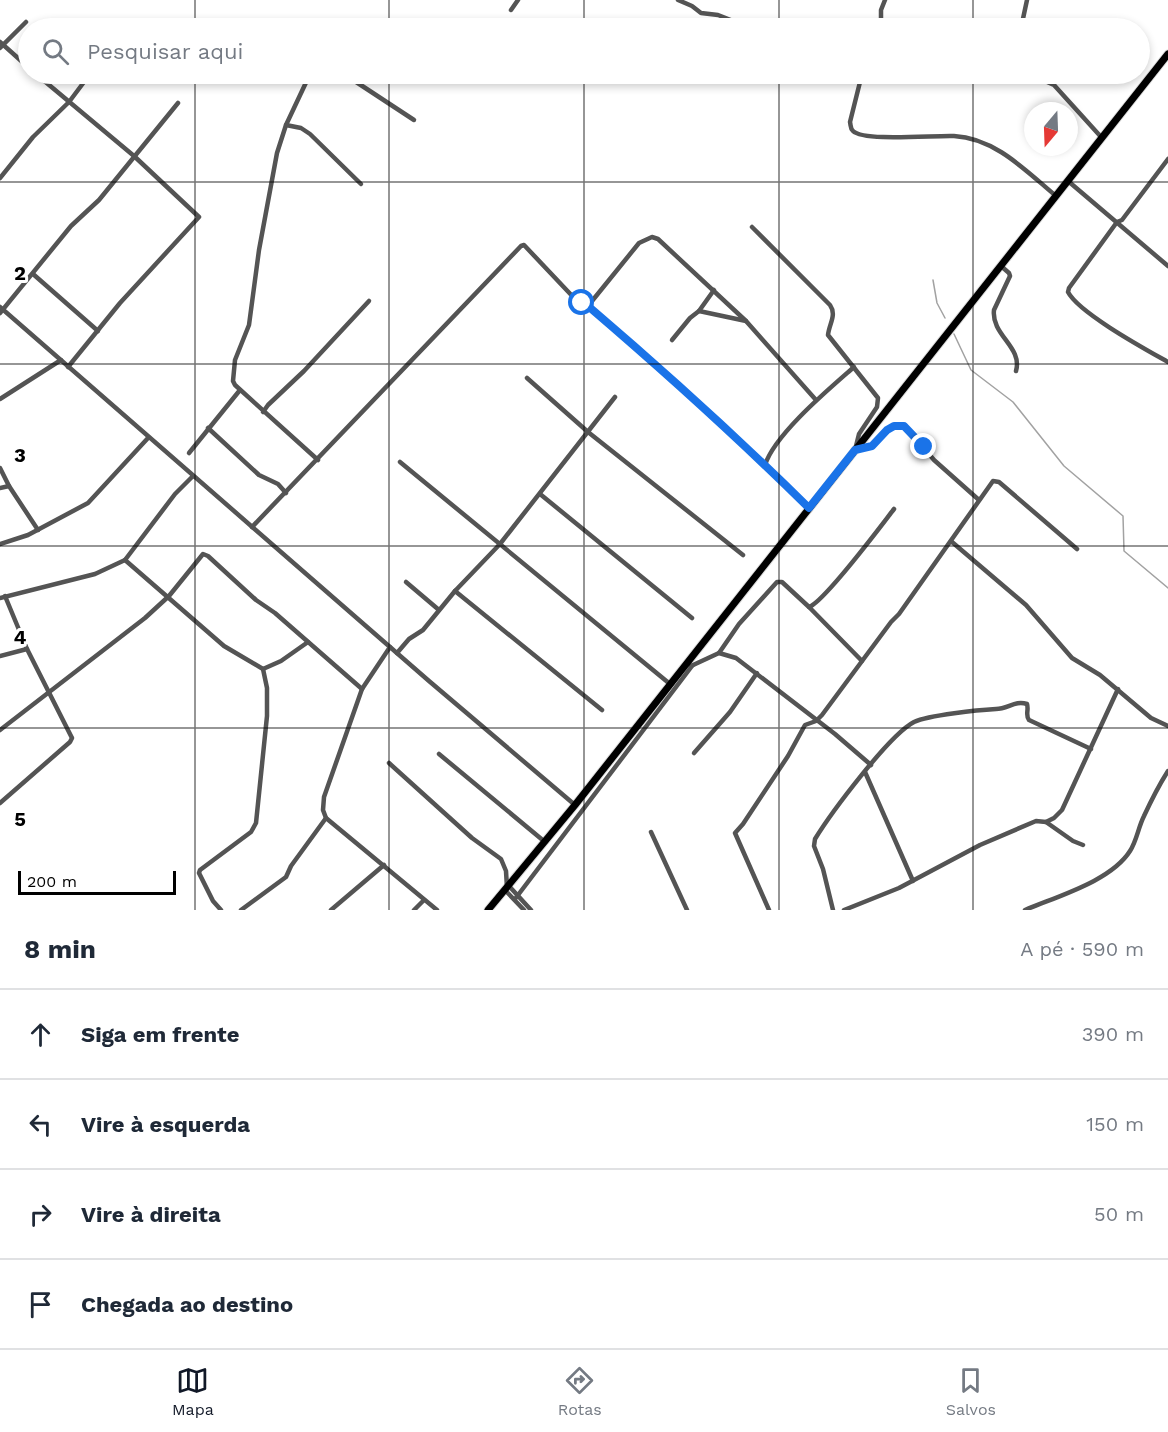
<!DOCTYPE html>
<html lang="pt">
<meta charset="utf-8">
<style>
body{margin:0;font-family:"Work Sans",sans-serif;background:#f2f2f3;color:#1f2937}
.compass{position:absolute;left:1024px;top:102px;width:54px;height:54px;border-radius:50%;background:#fff;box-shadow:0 3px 9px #0003;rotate:199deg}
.scale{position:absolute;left:18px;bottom:15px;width:158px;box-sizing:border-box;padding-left:6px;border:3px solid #000;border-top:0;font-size:16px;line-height:21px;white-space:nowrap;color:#000;-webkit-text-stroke:4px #fff;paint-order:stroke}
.stop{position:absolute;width:18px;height:18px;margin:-14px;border:4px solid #1a73e8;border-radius:50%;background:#fff}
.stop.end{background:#1a73e8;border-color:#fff;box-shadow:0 2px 6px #0008}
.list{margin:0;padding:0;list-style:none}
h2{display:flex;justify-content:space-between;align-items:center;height:78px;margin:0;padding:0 24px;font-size:26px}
h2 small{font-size:20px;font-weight:400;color:#747a83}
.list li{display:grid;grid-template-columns:39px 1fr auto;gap:18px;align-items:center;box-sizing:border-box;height:90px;padding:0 24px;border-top:2px solid #e0e1e3}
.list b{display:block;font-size:22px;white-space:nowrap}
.list em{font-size:20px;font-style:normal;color:#747a83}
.icon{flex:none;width:33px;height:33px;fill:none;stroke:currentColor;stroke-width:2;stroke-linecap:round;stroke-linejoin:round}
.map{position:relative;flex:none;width:1168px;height:910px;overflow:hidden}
.search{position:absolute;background:#fff;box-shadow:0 3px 9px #0003;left:18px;right:18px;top:18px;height:66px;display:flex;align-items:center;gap:15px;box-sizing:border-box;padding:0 21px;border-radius:33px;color:#747a83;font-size:22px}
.sheet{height:438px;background:#fff}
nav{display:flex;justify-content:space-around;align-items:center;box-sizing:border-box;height:84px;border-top:2px solid #e0e1e3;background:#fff;font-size:16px;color:#747a83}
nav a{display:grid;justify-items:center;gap:3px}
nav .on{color:#111827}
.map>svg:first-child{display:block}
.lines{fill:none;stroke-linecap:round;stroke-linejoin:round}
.stream{stroke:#a2a2a2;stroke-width:1.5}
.primary-casing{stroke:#dbdbdb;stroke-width:9}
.street{stroke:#545454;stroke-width:4.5}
.primary{stroke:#000;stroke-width:7}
.route{stroke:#1a73e8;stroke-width:8}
.grid{fill:none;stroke:#000;stroke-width:1.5;stroke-opacity:0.55}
.grid-label{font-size:20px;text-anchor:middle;font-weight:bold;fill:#000;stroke:#fff;stroke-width:6;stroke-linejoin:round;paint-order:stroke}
</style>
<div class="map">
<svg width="1168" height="910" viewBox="0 0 1168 910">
<rect width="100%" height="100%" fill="#fff"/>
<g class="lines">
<g class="stream">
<path d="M933 280 937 303 945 318"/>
<path d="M954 334 971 370 1013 402 1064 466 1123 516 1124 551 1168 588"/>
</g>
<defs>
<path id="primary" d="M488 910 575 805 1168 54"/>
</defs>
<use href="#primary" class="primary-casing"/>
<g class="street">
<path d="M678 0 692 6 701 13 718 15 751 28"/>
<path d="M511 10 518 0"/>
<path d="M881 28V10L885 0"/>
<path d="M1021 28 1027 0"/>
<path d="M0 42 28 67"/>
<path d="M0 48 26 22"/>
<path d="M36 74 134 156 199 217 120 303 68 367"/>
<path d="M310 74 286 125 277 153 259 250 249 325 235 360 233 381 235 385 318 460"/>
<path d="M344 74 414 120"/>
<path d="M862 74 850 122C851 126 850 128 853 131 864 142 935 135 954 136 995 138 1026 171 1056 196"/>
<path d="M862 74 881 76 907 74"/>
<path d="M1029 74 1054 85 1102 138"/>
<path d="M286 125 301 128 310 134 361 184"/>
<path d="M1168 159 1122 220 1117 222 1069 288 1068 292C1079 313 1145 349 1168 362"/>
<path d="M0 178 33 137 69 102 90 74"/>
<path d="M1068 181 1168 266"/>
<path d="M752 227 830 305C837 315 829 324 828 335L878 398 877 407 859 434 855 450C860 449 866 449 871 446 883 439 887 422 905 426L934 460 979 500"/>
<path d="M1001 266 1009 273 1010 276 994 310C991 335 1023 347 1016 371"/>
<path d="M33 274 98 331"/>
<path d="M588 306 639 243 652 237 658 239 746 321 816 400"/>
<path d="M0 307 429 681 575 805"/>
<path d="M699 311 746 321"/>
<path d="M0 313 71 226 99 200 178 103"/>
<path d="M672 340 690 318 699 311 714 290"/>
<path d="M527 378 588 432 743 555"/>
<path d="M0 399 61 360"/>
<path d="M263 412 268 405 304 371 369 301"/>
<path d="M208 428 259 475 278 484 286 493"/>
<path d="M189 453 240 390"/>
<path d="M400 462 670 684"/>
<path d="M765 465C775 434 829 389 854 367"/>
<path d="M0 468 9 486"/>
<path d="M0 488 9 486 38 530"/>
<path d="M540 494 692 618"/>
<path d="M252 527 521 246 524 245 576 300 588 306 639 350 726 428 809 508"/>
<path d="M952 542 1026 605 1072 658 1100 675 1151 718 1168 726"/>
<path d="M0 544 28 535 88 503 148 438"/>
<path d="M125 560 224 646 263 669 267 688V716L256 823 251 832 200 870 199 873 213 901 221 910"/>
<path d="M406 582 439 610"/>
<path d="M455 591 602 710"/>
<path d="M0 598 95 574 125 560 175 494 193 476"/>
<path d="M809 607 862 661"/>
<path d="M390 647 362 689 324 797 323 810 326 818 437 910"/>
<path d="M397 653 409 639 423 630 455 591 500 544 615 397"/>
<path d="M719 653 739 624 777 582H782L809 607C825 601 880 527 894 509"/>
<path d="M0 656 27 649"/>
<path d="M691 666 719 653 736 658 835 734 871 765"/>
<path d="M263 669 281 661 308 642"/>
<path d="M0 730 145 618 169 596 203 554 208 556 256 600 275 613 362 689"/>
<path d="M694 753 730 712 757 673"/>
<path d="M439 754 545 842"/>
<path d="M389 763 472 838 501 859 506 871 507 888"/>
<path d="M865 772 913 881"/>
<path d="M0 803 70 742 72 738 27 649 5 596"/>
<path d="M1046 822 1054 818 1062 810 1118 689"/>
<path d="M651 832 687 910"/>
<path d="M509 886 531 910"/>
<path d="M505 890 524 910"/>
<path d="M515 899 692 666"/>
<path d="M241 910 286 877 291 866 326 818"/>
<path d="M331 910 384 865"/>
<path d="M414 910 424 900"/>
<path d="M769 910 735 833 743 824 788 756 805 725 816 721 822 715 891 622 899 614 993 481 999 482 1077 549"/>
<path d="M833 910 823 869 814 846 815 839C831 813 889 735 914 722 929 715 979 710 996 709 1008 709 1015 700 1027 704 1029 710 1025 715 1029 720L1091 749"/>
<path d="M844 910 899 888 980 845 1036 821 1046 822 1073 841 1083 845"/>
<path d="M1025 910C1058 896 1111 881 1130 851 1137 840 1138 828 1144 816 1151 801 1159 785 1168 771"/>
</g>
<use href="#primary" class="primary"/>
</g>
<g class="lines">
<path class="route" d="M582 303 588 306C664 371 738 438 809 508L855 450 872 446 887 430 894 426H904L924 447"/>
</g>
<path class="grid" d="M195 0V28M389 0V28M584 0V28M779 0V28M973 0V28M195 74V910M389 74V910M584 74V910M779 74V910M973 74V910M0 182H1168M0 364H1168M0 546H1168M0 728H1168"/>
<g class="grid-label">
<text x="20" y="280">2</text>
<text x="20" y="462">3</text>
<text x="20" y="644">4</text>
<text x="20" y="826">5</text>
</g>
</svg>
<svg class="compass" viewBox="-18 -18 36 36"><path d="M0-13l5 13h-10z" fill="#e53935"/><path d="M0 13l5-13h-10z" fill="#747a83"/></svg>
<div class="scale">200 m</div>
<div class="stop" style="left:582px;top:303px"></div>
<div class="stop end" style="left:924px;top:447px"></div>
<div class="search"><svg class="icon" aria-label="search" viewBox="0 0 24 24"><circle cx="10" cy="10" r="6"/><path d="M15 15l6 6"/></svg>Pesquisar aqui</div>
</div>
<section class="sheet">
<h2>8 min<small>A pé · 590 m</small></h2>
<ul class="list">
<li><svg class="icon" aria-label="ahead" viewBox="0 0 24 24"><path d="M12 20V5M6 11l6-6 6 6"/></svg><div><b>Siga em frente</b></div><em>390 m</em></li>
<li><svg class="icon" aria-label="left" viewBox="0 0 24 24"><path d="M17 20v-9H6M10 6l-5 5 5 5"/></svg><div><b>Vire à esquerda</b></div><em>150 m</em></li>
<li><svg class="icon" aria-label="right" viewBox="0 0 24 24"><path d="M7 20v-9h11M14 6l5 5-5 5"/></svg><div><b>Vire à direita</b></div><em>50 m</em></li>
<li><svg class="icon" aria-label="arrive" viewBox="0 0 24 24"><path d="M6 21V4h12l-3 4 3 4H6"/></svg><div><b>Chegada ao destino</b></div></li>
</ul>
</section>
<nav>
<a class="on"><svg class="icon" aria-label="map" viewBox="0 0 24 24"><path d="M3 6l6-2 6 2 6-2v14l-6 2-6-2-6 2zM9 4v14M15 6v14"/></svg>Mapa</a>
<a><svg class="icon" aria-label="directions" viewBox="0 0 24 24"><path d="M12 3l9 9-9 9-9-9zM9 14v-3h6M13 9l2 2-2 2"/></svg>Rotas</a>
<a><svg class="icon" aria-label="saved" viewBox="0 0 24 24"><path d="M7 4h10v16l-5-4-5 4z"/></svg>Salvos</a>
</nav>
